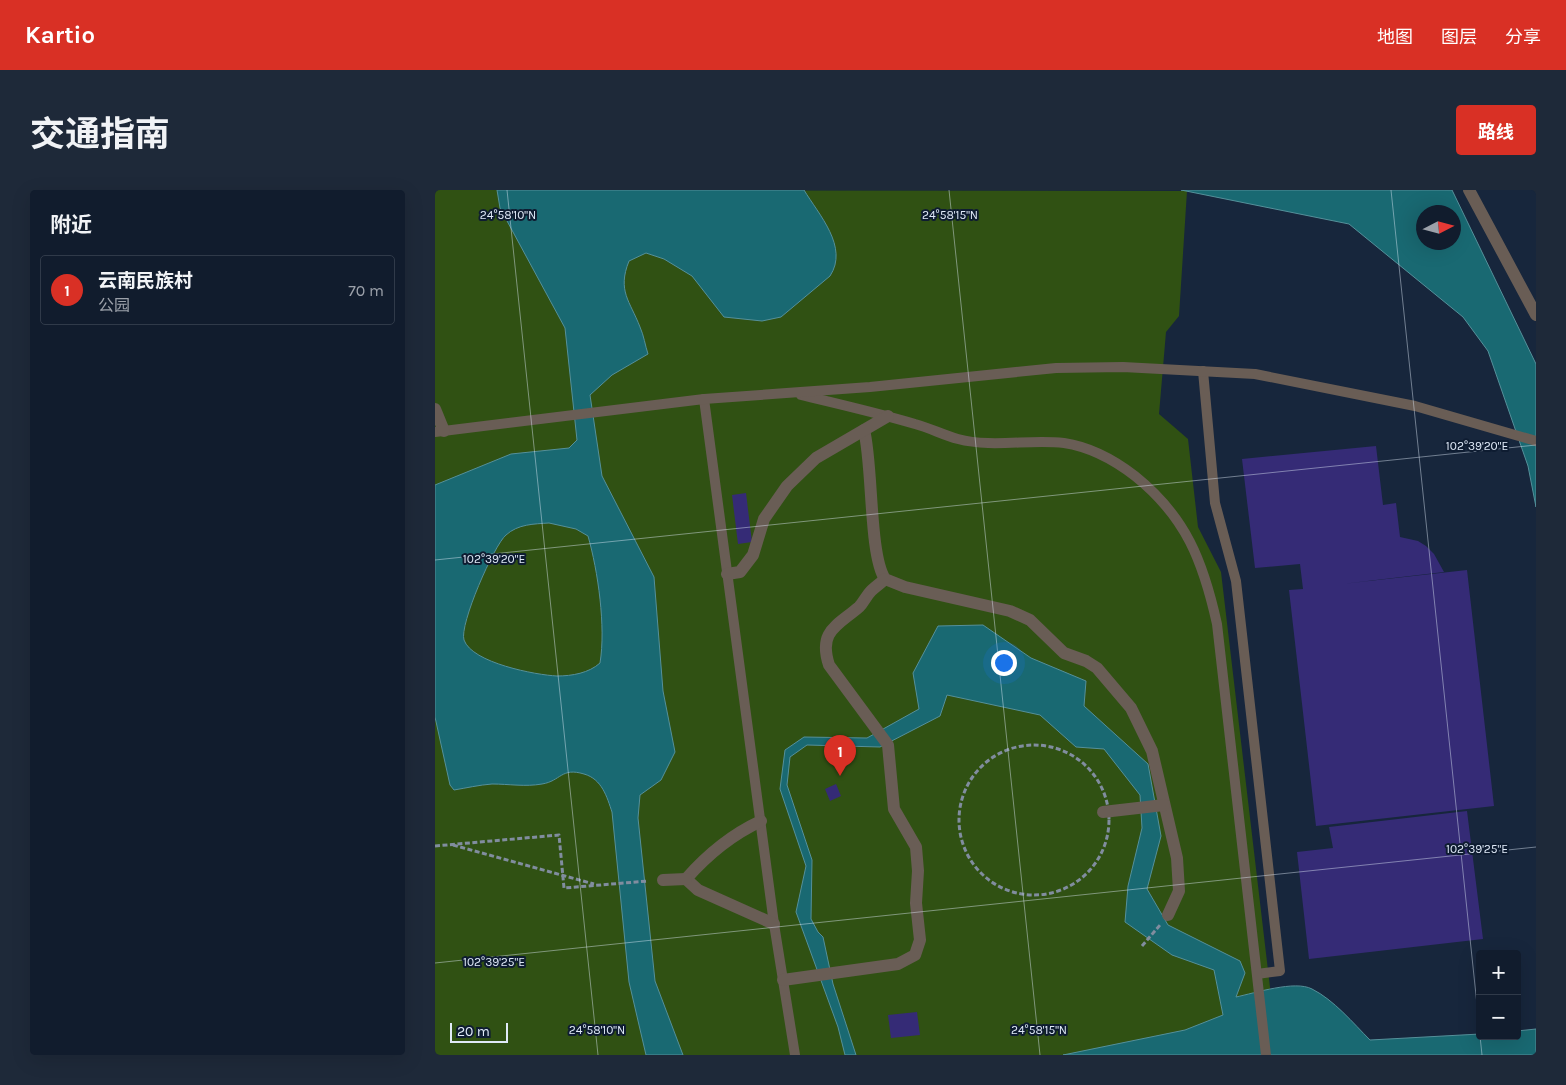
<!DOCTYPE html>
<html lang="zh">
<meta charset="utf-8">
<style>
body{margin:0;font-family:Karla,"Noto Sans SC",sans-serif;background:#1e2939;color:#f1f3f6}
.controls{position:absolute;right:15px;bottom:15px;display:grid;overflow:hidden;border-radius:5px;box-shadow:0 5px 20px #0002}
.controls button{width:45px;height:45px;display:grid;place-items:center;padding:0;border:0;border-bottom:1px solid #303a49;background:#111c2d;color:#f1f3f6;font:25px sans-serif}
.compass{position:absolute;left:981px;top:15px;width:45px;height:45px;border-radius:50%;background:#111c2d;box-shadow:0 5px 20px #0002;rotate:84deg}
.scale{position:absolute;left:15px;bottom:12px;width:58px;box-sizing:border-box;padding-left:5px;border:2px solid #e0eaf8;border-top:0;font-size:14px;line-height:18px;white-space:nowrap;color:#e0eaf8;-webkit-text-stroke:4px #0e1c31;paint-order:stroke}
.you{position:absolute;left:568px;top:472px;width:18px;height:18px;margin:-12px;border:4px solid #fff;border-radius:50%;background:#1a73e8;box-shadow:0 0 0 8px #1a73e833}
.badge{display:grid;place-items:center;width:32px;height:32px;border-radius:50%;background:#d93025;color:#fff;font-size:16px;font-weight:700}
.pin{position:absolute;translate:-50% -41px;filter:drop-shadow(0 1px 2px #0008)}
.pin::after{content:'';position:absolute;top:26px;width:18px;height:15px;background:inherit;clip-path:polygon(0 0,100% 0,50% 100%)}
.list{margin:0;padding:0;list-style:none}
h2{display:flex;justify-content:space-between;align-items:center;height:65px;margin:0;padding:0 20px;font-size:21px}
h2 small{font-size:16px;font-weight:400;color:#9ca1aa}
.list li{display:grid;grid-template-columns:32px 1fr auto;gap:15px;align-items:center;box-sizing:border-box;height:70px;margin:0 10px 10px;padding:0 10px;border:1px solid #303a49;border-radius:5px}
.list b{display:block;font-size:19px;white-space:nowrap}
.list p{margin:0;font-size:16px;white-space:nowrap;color:#9ca1aa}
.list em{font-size:16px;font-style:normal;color:#9ca1aa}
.map{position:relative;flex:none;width:1101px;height:865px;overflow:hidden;border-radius:5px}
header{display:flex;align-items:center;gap:30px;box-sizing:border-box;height:70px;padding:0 25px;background:#d93025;color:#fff}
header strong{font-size:24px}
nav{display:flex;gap:28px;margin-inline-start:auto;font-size:18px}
.intro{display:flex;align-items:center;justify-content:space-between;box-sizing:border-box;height:120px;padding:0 30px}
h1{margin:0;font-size:35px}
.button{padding:12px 22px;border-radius:5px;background:#d93025;color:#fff;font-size:18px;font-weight:700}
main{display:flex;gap:30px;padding:0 30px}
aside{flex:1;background:#111c2d;border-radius:5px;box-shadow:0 5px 20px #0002}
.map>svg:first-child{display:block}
.green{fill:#305113}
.water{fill:#196972;stroke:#55909a;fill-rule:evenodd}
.building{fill:#352b76}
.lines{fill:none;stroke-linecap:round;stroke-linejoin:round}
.path{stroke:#818d9f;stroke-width:3;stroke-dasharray:5 2.5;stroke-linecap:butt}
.service{stroke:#695d55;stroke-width:10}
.pedestrian{stroke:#695d55;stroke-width:12}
.minor{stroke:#695d55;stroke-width:12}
.ticks{fill:none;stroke:#e0eaf8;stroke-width:1;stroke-opacity:0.45}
.ticks-label{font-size:12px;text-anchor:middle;fill:#e0eaf8;stroke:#0e1c31;stroke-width:4;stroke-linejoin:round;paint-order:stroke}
</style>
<header>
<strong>Kartio</strong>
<nav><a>地图</a><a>图层</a><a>分享</a></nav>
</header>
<div class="intro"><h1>交通指南</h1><a class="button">路线</a></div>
<main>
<aside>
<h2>附近<small></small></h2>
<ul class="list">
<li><span class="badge">1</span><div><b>云南民族村</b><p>公园</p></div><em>70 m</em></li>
</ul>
</aside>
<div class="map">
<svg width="1101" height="865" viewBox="0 0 1101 865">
<rect width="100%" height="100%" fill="#17263c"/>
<path class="green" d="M0 0 752 1 744 126 731 142 724 224 753 249 763 337 786 382 843 865H0Z"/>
<g class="water">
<path d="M62 0H369C384 25 414 57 395 86L346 127 327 131 289 127 257 86 229 69 211 63 194 71C182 101 195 111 205 137 209 146 210 155 213 164L177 185 155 205 167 286 219 387 228 501 240 562 226 590 205 605 203 628 220 791 248 865H211L194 792 177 622C172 607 167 589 149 584 126 577 126 591 107 594 90 597 74 594 57 594 44 595 31 598 19 600L15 595 0 527V295L76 264 134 258 142 250 130 138 65 18ZM114 333 141 339 153 346C163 381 171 437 165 473 154 483 137 486 122 486 101 485 37 473 29 450 24 435 59 355 71 345 83 334 99 334 114 333Z"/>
<path d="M746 0H1017L1101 174V317L1093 276 1053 161 1028 127 914 34ZM988 22H1018V52H988Z"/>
<path d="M548 435 596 468 651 491 649 516 713 574 726 646 712 699 733 735 805 771 810 783 801 807C820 803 860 790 877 799 899 810 918 833 935 850L1045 844V846H1082V841L1101 839V865H628L750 840 788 825 779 780 737 765 690 732 693 696 707 638 705 605 669 559 641 557 605 525 512 505 505 526 445 557 372 555 355 567 352 595 377 670 376 729 383 742 388 747 398 794 421 865H410L403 837 361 722 371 676 345 599 350 560 369 547 432 548 484 519 478 483 503 436Z"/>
</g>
<g class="building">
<path d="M941 256 948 315 961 313 965 347 983 351 991 356 999 364 1009 382 907 394 1032 380 1059 616 881 636 854 400 868 399 865 374 820 378 807 269Z"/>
<path d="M311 303 317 352 303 354 297 305Z"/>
<path d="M401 594 406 606 395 611 390 599Z"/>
<path d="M1032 621 1048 749 874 769 862 662 898 658 894 637Z"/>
<path d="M482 822 485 845 456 848 453 825Z"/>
</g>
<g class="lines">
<g class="path">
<circle cx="599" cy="630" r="75"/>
<path d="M18 655 159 694"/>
<path d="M0 656 124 645 129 698 213 691"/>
<path d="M707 756 725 735"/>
</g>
<g class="service">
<path d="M768 181 780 313 801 391 845 781 822 784"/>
<path d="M366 205C404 214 443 223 480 234 495 238 508 245 523 249 557 258 594 249 629 253 656 257 678 269 700 286 751 327 768 371 782 434L831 865"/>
<path d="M269 209 339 734 360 865"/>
<path d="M0 242 269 209 435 197 621 178 688 177 820 184 980 216 1101 251"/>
</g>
<g class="pedestrian">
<path d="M0 219 9 241"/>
<path d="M429 240C438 275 434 365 450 389L470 397 575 421 595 430 629 463 651 471 662 478 696 518 717 561 742 668 744 701 733 725"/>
<path d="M292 384 305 382 318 365 329 329 352 296 381 268 453 226"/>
<path d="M668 622 729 615"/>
<path d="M326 631C298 644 272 665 251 689L263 700 339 734"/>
<path d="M228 690 251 689"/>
<path d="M348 790 463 774 480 765 485 750 481 713 483 681 481 657 459 619 453 555 394 475C383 441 402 436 424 417 429 412 431 406 436 401 440 397 446 393 450 389"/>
</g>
<path class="minor" d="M1034 0 1101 125"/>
</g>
<path class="ticks" d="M72 0 163 865M514 0 605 865M956 0 1045 843M0 370 1101 255M0 773 1101 657M1045 846 1047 865"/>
<g class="ticks-label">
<text x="73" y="29">24°58'10"N</text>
<text x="515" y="29">24°58'15"N</text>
<text x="1042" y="260">102°39'20"E</text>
<text x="59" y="373">102°39'20"E</text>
<text x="1042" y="663">102°39'25"E</text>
<text x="59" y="776">102°39'25"E</text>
<text x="162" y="844">24°58'10"N</text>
<text x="604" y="844">24°58'15"N</text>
</g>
</svg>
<div class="controls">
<button>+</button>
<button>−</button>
</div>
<svg class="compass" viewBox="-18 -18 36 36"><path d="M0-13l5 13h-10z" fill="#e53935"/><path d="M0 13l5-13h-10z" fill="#9ca1aa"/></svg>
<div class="scale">20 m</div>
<div class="you"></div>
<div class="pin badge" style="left:405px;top:586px">1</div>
</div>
</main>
